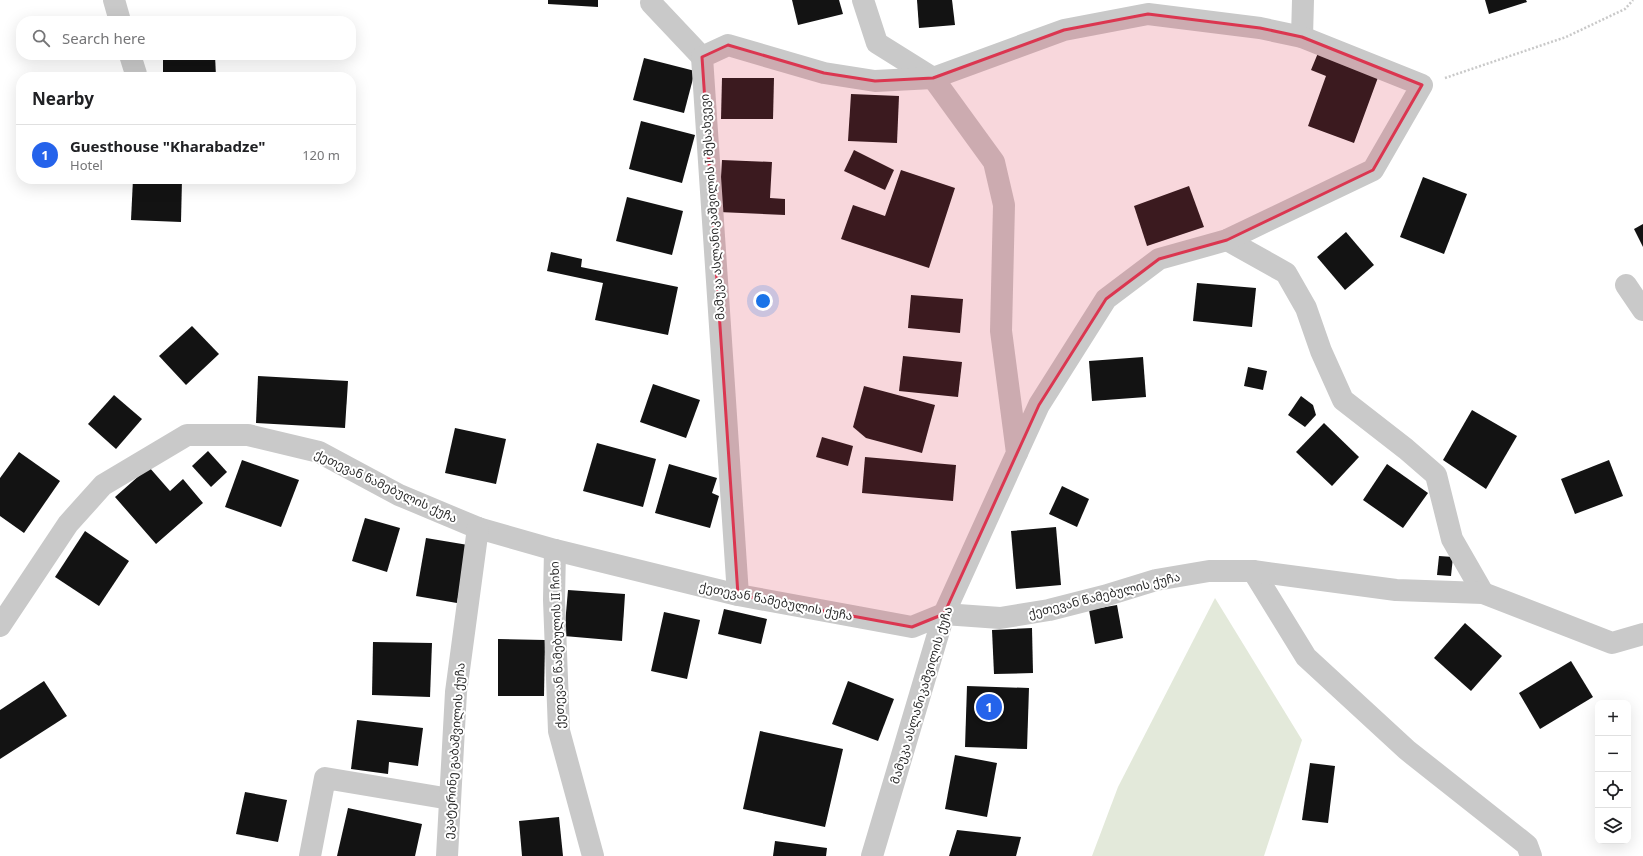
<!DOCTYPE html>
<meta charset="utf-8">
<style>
body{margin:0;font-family:"Noto Sans","Noto Sans Georgian",sans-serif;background:#f6f6f6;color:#202124}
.controls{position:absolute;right:12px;bottom:12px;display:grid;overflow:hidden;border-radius:8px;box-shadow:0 4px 16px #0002}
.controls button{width:36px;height:36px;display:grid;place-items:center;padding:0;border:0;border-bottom:1px solid #e0e0e0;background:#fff;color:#202124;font:20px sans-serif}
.you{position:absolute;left:763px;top:301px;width:14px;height:14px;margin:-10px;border:3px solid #fff;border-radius:50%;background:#1a73e8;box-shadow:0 0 0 6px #1a73e833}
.badge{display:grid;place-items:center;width:26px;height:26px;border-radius:50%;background:#2563eb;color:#fff;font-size:13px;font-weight:700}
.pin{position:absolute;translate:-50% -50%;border:2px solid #fff;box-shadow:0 1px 4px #0006}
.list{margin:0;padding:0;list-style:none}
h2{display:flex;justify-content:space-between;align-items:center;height:52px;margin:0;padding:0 16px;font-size:17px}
h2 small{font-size:13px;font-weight:400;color:#757577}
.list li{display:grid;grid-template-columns:26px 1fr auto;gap:12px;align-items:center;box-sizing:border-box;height:60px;padding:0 16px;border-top:1px solid #e0e0e0}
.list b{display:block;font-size:15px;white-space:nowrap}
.list p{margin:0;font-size:13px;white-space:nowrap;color:#757577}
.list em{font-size:13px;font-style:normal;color:#757577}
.icon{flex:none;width:22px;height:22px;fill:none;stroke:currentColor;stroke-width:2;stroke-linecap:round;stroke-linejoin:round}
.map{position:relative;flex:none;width:1643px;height:856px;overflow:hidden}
.search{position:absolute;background:#fff;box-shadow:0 4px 16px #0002;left:16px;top:16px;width:340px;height:44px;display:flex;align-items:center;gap:10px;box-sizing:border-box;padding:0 14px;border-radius:16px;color:#757577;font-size:15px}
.panel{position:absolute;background:#fff;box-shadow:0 4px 16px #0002;left:16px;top:72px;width:340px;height:112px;border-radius:16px}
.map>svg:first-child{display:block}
.green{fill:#e3e9da}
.building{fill:#131313}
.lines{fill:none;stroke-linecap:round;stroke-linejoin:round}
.path{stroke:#c9c9c9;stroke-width:2.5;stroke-dasharray:2 2;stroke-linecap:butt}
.minor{stroke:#c9c9c9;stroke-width:22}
.marked{fill:#db3650;fill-opacity:0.2;stroke:#db3650;stroke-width:3;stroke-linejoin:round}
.labels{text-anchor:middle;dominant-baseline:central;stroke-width:4;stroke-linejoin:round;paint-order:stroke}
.street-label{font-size:12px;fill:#2c2c2c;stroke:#fff}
</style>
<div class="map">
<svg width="1643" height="856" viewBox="0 0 1643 856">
<rect width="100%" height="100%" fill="#fff"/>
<path class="green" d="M1215 598 1302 740 1264 856H1092L1118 787Z"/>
<g class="building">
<path d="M548 0H598V7L548 4Z"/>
<path d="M792 0H839L843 14 798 25Z"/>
<path d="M917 0H952L955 25 919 28Z"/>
<path d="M1485 0H1526L1527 2 1489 14Z"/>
<path d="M1318 53 1380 72 1354 143 1308 126 1326 76 1311 70Z"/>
<path d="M163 55H215L216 77H163Z"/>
<path d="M644 58 695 71 684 113 633 100Z"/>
<path d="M722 78H774L773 119H721Z"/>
<path d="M851 94 899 96 897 143 848 141Z"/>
<path d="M641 121 695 135 682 183 629 169Z"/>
<path d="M854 150 894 170 885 190 844 171Z"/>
<path d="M722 160 772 162 770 198 785 199V215L719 212Z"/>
<path d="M901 170 955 188 929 268 841 239 853 205 885 216Z"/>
<path d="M1423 177 1467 194 1444 254 1400 237Z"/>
<path d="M133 179H182L181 222 131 220Z"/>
<path d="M1189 186 1204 227 1147 246 1134 206Z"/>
<path d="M627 197 683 211 672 255 616 241Z"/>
<path d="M1643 224V247L1634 229Z"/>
<path d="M1346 232 1374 265 1345 290 1317 257Z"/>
<path d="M551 252 582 259 581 267 678 287 668 335 595 320 603 283 547 271Z"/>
<path d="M1197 283 1256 288 1252 327 1193 321Z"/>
<path d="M911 295 963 299 960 333 908 328Z"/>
<path d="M192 326 219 354 186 385 159 356Z"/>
<path d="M903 356 962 362 958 397 899 391Z"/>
<path d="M1143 357 1146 397 1092 401 1089 361Z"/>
<path d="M1248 367 1267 371 1263 390 1244 386Z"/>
<path d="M258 376 348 381 345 428 256 423Z"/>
<path d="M653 384 700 400 686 438 640 422Z"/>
<path d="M864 386 935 405 922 453 866 438 853 427Z"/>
<path d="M114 395 142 419 116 449 88 424Z"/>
<path d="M1301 396 1313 405 1316 415 1305 427 1288 415Z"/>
<path d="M1472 410 1517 436 1486 489 1443 460Z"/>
<path d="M1324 423 1359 457 1332 486 1296 452Z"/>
<path d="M455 428 506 439 496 484 445 473Z"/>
<path d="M822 437 853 446 848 466 816 457Z"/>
<path d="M597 443 656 459 643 507 583 491Z"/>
<path d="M208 451 227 472 211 487 192 466Z"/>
<path d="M19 452 60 481 24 533 0 516V478Z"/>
<path d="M865 457 956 465 953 501 862 493Z"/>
<path d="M242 460 299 480 281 527 225 507Z"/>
<path d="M1609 460 1623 496 1575 514 1561 479Z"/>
<path d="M669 464 717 478 712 493 719 496 710 528 655 513Z"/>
<path d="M1387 464 1428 493 1403 528 1363 500Z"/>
<path d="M149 467 170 491 183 479 203 503 156 544 115 497Z"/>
<path d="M1062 486 1089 499 1077 527 1049 514Z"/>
<path d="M365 518 400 528 387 572 352 561Z"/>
<path d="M1056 527 1061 585 1016 589 1011 531Z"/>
<path d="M85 531 129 561 99 606 55 577Z"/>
<path d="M426 538 468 545 457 603 416 596Z"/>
<path d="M1439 556 1453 557 1451 576 1437 575Z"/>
<path d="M568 590 625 594 622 641 564 636Z"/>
<path d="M1117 605 1123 638 1095 644 1089 610Z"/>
<path d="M724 609 767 619 761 644 718 634Z"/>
<path d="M664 612 700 620 687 679 651 671Z"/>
<path d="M1465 623 1502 656 1471 691 1434 658Z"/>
<path d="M1032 628 1033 673 994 674 992 630Z"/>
<path d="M498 639 545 640 544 696H498Z"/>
<path d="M373 642 432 643 430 697 372 695Z"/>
<path d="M1571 661 1593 697 1540 729 1519 693Z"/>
<path d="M44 681 67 716 0 759V710Z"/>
<path d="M848 681 894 699 878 741 832 724Z"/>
<path d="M967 686 1029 688 1027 749 965 747Z"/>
<path d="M357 720 423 728 418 766 389 762 388 774 351 769Z"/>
<path d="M760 731 843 749 825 827 743 809Z"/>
<path d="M955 755 997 763 987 817 945 809Z"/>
<path d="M1310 763 1335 766 1328 823 1302 820Z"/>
<path d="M245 792 287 800 278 842 236 834Z"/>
<path d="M348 808 422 824 415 856H337Z"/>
<path d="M559 817 563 856H522L519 821Z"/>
<path d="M957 830 1021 837 1016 856H949Z"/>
<path d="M775 841 827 848 826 856H773Z"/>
</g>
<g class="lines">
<path class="path" d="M1445 78 1566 37 1625 9 1633 0"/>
<g class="minor">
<path d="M114 0 120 21"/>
<path d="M863 0 877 43 933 78 994 162 1004 205 1001 331 1017 453 944 614 872 856"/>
<path d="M651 3 702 57"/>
<path d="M1302 37 1303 0"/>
<path d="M130 55 136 74"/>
<path d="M1227 240 1286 273 1306 308 1321 351 1343 400 1406 449 1436 475 1452 539 1483 593"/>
<path d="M1626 285 1643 310"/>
<path d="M555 550 554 600 559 731 593 856"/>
<path d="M1253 571 1306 657 1407 750 1527 845 1531 856"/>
<path d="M738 595 702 57 728 45 824 73 875 81 933 78 1064 30 1148 14 1260 28 1302 37 1422 85 1373 170 1227 240 1159 259 1106 299 1039 405 1017 453"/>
<path d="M0 626 68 524 103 485 187 435H248L319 452 399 495 478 528 555 550 738 595 912 627 944 614 1000 618 1049 610 1104 596 1156 580 1209 571H1253L1396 590 1483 593 1612 643 1643 634"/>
<path d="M310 856 325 778 450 799"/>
<path d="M447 856 456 692 478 528"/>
</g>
</g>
<path class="marked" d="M1148 14 1260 28 1302 37 1422 85 1373 170 1227 240 1159 259 1106 299 1039 405 944 614 912 627 738 595 702 57 728 45 824 73 875 81 933 78 1064 30Z"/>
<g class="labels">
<g class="street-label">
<text transform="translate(712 207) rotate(-94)">მამუკა ასლანიკაშვილის I შესახვევი</text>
<text transform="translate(386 486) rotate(25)">ქეთევან წამებულის ქუჩა</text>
<text transform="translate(1104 595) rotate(-14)">ქეთევან წამებულის ქუჩა</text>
<text transform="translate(776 601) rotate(11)">ქეთევან წამებულის ქუჩა</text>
<text transform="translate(557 645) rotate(-92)">ქეთევან წამებულის II ჩიხი</text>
<text transform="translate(921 695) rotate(-73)">მამუკა ასლანიკაშვილის ქუჩა</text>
<text transform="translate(454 751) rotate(-86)">ეკატერინე გაბაშვილის ქუჩა</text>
</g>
</g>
</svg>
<div class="controls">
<button>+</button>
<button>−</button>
<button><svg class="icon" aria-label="locate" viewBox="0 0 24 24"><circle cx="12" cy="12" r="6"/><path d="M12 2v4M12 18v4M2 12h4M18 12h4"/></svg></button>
<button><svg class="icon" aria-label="layers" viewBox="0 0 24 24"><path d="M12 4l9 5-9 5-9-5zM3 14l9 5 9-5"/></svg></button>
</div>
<div class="you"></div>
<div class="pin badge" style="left:989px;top:707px">1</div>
<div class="search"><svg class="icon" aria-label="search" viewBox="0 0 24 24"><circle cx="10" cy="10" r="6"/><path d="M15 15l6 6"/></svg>Search here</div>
<section class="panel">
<h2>Nearby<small></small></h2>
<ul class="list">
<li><span class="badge">1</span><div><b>Guesthouse &quot;Kharabadze&quot;</b><p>Hotel</p></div><em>120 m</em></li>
</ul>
</section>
</div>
